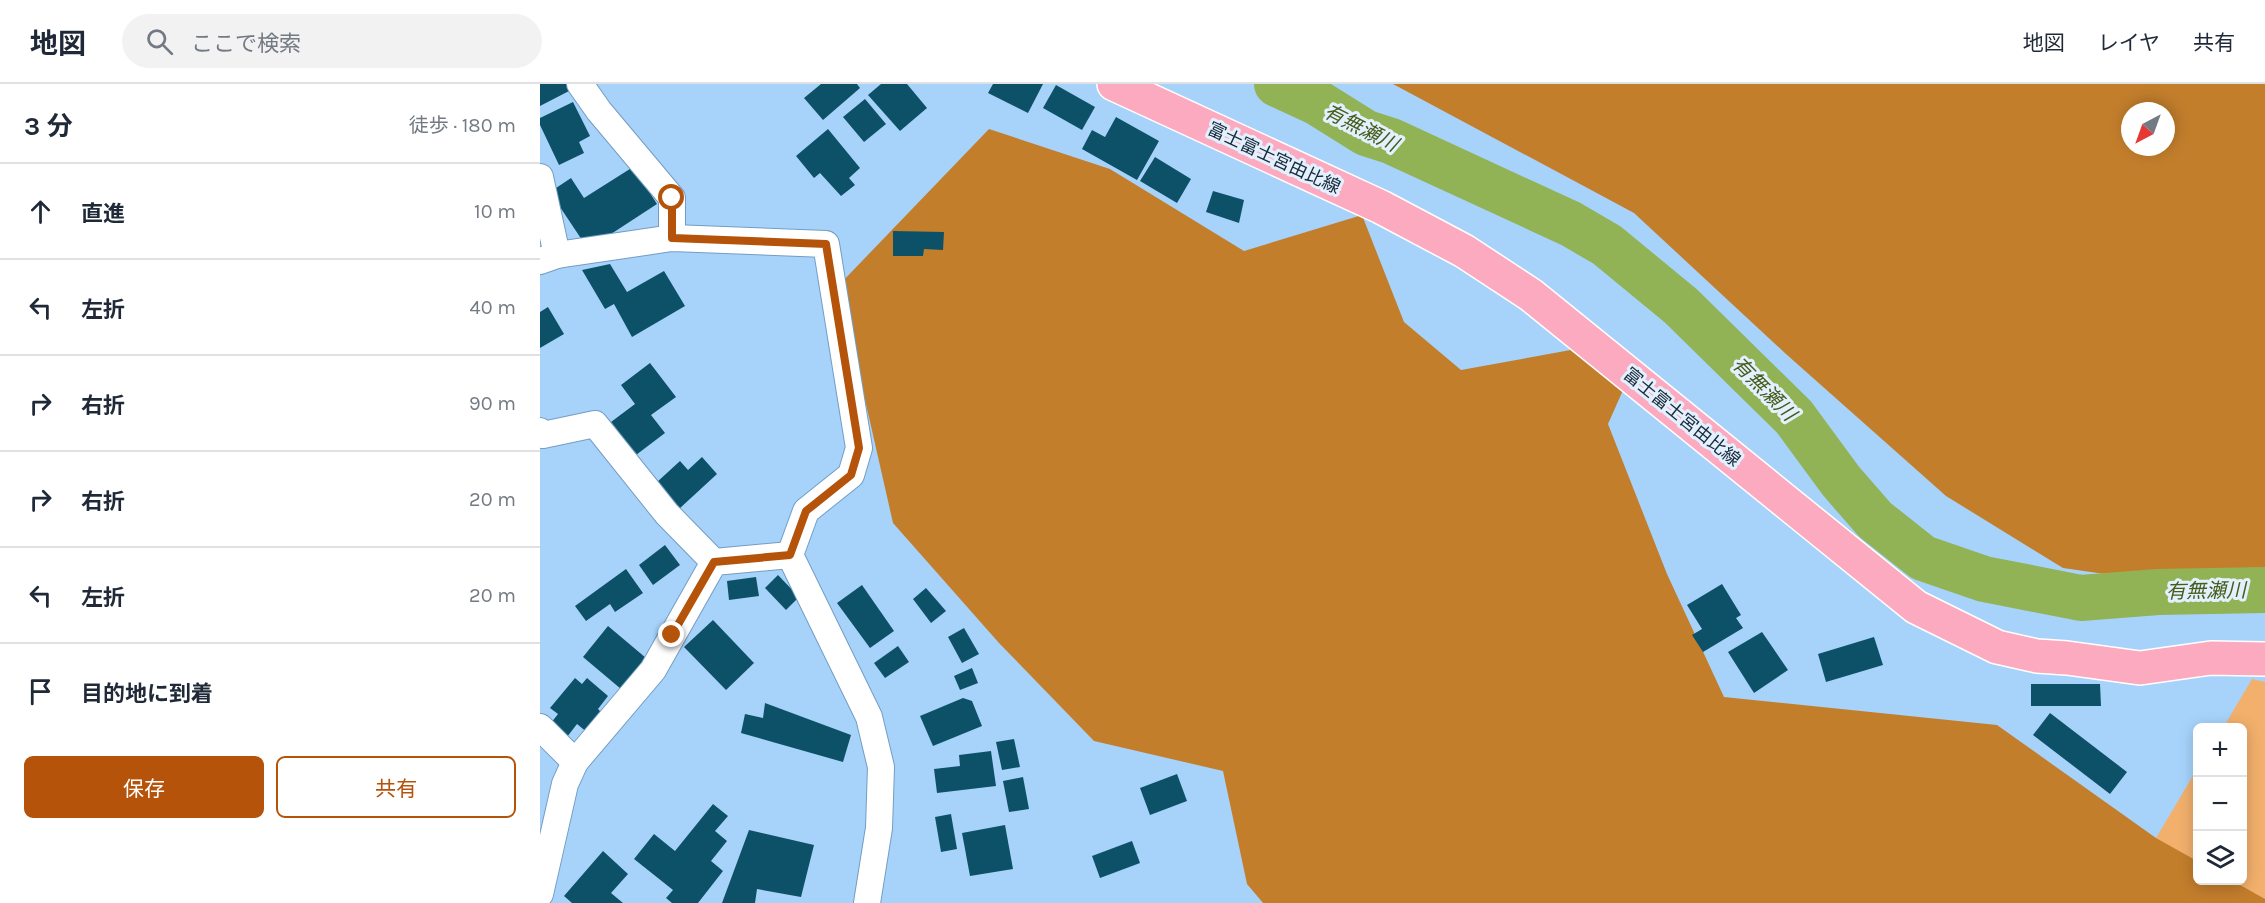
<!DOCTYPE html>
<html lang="ja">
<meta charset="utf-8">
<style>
body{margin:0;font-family:Karla,"Noto Sans JP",sans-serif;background:#f2f2f3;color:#1f2937}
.controls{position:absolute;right:18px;bottom:18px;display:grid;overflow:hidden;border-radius:9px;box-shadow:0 3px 15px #0003}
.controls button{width:54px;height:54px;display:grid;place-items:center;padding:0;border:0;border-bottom:2px solid #e0e1e3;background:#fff;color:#1f2937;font:30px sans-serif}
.compass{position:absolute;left:1581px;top:18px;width:54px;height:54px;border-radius:50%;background:#fff;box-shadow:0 3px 15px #0003;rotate:221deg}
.stop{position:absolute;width:18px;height:18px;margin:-14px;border:4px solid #b45309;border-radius:50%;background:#fff}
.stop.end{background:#b45309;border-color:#fff;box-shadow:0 2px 6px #0008}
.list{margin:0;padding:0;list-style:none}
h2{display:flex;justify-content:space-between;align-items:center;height:78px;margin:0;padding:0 24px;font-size:26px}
h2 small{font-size:20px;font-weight:400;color:#747a83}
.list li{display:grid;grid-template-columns:39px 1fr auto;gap:18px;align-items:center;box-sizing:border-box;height:96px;padding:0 24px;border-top:2px solid #e0e1e3}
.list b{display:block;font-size:22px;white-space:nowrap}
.list em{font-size:20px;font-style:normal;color:#747a83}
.actions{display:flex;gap:12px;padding:18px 24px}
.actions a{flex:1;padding:14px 0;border:2px solid #b45309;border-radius:9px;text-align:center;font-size:21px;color:#b45309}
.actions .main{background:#b45309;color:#fff}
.icon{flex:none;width:33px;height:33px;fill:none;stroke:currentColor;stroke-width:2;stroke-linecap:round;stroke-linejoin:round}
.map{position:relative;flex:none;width:1725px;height:819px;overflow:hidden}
header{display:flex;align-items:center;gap:36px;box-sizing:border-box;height:84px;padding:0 30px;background:#fff;border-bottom:2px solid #e0e1e3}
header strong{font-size:28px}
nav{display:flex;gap:33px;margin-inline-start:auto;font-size:21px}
.search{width:420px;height:54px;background:#f2f2f3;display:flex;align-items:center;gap:15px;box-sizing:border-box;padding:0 21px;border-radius:33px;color:#747a83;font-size:22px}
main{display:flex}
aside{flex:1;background:#fff}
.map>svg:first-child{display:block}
.green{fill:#f2b06c}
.forest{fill:#c37e2c;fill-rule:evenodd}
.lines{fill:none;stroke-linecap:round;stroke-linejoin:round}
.river{stroke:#91b355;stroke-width:46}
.building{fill:#0c5167}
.minor-casing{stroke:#739dc3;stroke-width:28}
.major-casing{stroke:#fff;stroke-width:36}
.minor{stroke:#fff;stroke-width:26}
.major{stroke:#fcaac0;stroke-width:33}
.route{stroke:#b45309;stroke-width:8}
.labels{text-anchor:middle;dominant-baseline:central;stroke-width:6;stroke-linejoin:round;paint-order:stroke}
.street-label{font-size:18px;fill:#182a39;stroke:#e3f0fd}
.water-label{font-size:20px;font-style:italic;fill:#465c1a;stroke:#e3f0fd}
</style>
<header>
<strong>地図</strong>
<div class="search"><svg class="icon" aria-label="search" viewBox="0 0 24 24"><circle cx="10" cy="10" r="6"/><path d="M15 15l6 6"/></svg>ここで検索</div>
<nav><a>地図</a><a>レイヤ</a><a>共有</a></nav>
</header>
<main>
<aside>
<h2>3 分<small>徒歩 · 180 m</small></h2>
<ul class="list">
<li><svg class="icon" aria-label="ahead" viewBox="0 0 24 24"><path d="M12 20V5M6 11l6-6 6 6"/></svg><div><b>直進</b></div><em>10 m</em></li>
<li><svg class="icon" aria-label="left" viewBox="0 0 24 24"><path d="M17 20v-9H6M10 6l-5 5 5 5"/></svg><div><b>左折</b></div><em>40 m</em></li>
<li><svg class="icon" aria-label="right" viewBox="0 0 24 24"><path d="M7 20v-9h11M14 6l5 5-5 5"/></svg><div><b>右折</b></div><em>90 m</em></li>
<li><svg class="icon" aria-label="right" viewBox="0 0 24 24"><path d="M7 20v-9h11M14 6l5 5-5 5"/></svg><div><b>右折</b></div><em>20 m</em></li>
<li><svg class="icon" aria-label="left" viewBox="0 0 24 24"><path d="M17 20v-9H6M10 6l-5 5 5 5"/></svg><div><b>左折</b></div><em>20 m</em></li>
<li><svg class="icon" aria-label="arrive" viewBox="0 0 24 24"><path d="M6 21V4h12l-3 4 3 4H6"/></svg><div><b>目的地に到着</b></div></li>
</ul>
<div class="actions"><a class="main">保存</a><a>共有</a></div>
</aside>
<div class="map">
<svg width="1725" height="819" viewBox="0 0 1725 819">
<rect width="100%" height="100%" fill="#a7d3fb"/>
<g class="green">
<path d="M1712 595 1725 598V819L1685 797 1702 796V644H1683Z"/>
<path d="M1657 685V780L1616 754Z"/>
</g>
<g class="forest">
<path d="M853 0H1725V513L1523 484 1406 412 1246 270 1094 129ZM1590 27H1626V63H1590Z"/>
<path d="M449 45 570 85 704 167 822 131 864 238 921 286 1036 265 1084 304 1068 340 1127 490 1184 613 1457 641 1616 754 1657 777 1658 796 1693 797 1725 815V819H723L707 800 683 687 554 657 459 559 353 439 299 201Z"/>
</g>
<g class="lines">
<path class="river" d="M737 0 778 19 826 49 851 57 1031 140 1067 161 1141 222 1254 333 1301 397 1335 436 1383 474 1444 495 1541 514 1618 508 1725 506"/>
</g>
<g class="building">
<path d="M0 0H28L31 6 0 22Z"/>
<path d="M281 0H317L320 4 283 36 264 14Z"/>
<path d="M341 0H367L387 24 360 47 328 11Z"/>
<path d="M453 0H503L488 29 448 9Z"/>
<path d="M516 1 555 23 542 46 503 24Z"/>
<path d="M325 15 346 40 324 58 303 33Z"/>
<path d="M33 18 50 52 39 58 44 69 19 81 0 41V34Z"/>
<path d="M576 33 619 57 597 96 542 65 552 46 565 53Z"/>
<path d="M288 45 320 84 309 94 315 101 301 112 280 89 274 94 256 72Z"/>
<path d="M615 73 651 95 637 119 600 97Z"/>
<path d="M93 83 117 120 48 165 10 108 31 94 44 114Z"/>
<path d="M673 107 704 116 699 139 666 128Z"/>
<path d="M353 147 404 148 403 166 384 165 383 172H353Z"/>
<path d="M70 180 87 208 124 187 145 222 92 253 74 220 65 225 42 186Z"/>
<path d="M8 223 24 250 0 264V228Z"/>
<path d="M110 279 136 313 111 331 125 349 96 371 71 338 95 320 81 301Z"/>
<path d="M162 373 177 390 139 425 116 399 140 377 148 386Z"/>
<path d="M125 461 140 481 113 501 99 481Z"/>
<path d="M86 485 103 509 75 528 70 520 46 537 35 522Z"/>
<path d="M238 491 259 513 246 526 225 504Z"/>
<path d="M216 493 219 512 189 516 187 497Z"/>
<path d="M1182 500 1201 531 1196 534 1203 544 1163 568 1152 551 1162 545 1147 521Z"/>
<path d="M322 501 354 547 330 564 297 519Z"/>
<path d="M386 504 406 527 391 539 373 515Z"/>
<path d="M173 536 214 579 186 606 144 563Z"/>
<path d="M68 542 106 574 81 605 43 573Z"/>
<path d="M424 544 439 570 422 579 408 553Z"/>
<path d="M1222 548 1248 586 1214 609 1188 568Z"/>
<path d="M1334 553 1343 581 1286 598 1278 570Z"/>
<path d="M358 562 369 578 345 594 334 579Z"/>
<path d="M432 584 438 599 420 606 414 592Z"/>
<path d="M35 594 42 600 47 594 68 612 58 625 63 630 48 649 37 640 27 653 11 639 18 630 10 624Z"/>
<path d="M1491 600H1560L1561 622H1491Z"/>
<path d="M423 614 432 617 442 642 393 662 380 632Z"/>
<path d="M225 619 311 651 303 678 201 649 205 630 223 634Z"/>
<path d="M1510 629 1587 688 1570 710 1493 651Z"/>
<path d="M474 655 480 683 462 686 456 658Z"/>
<path d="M451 667 456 702 397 709 394 685 420 682 419 671Z"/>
<path d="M637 690 647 717 610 731 600 704Z"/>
<path d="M483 693 489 725 469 728 463 697Z"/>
<path d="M173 720 188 732 175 747 187 757 171 777 183 787 158 819H132L126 814 133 806 94 775 114 750 135 767Z"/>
<path d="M411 730 417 765 401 768 395 733Z"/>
<path d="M465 741 473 785 430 792 422 749Z"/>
<path d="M209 746 274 761 261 813 217 805 215 819H182Z"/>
<path d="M592 757 600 779 560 794 552 772Z"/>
<path d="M63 767 88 790 71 809 83 819H32L24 812Z"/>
</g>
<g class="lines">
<defs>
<g id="minor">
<path d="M40 0 59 27 132 114V154"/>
<path d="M0 93 17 171"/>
<path d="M0 177 17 171 132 154 286 160 319 364 311 391 266 427 250 471 329 633 341 683 339 744 327 819"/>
<path d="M0 347 3 351 55 340 127 430 174 478"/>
<path d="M0 643 35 678"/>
<path d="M0 810 25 700 35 678 113 586 174 478 250 471"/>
</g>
<path id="major" d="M574 0 841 123 924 167 991 211 1376 523 1457 563 1497 572 1527 574 1600 584 1671 574 1725 575"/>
</defs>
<use href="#minor" class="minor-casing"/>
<use href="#major" class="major-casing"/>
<use href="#minor" class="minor"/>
<use href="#major" class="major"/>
</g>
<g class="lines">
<path class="route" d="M132 114V154L286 160 319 364 311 391 266 427 250 471 174 478 132 551"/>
</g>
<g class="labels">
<g class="street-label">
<text transform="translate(734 74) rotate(25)">富士富士宮由比線</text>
<text transform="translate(1142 333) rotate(39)">富士富士宮由比線</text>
</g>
<g class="water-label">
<text transform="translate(821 44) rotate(27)">有無瀬川</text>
<text transform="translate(1224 305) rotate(45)">有無瀬川</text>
<text transform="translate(1666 507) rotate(-1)">有無瀬川</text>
</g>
</g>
</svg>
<div class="controls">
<button>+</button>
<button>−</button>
<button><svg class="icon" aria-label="layers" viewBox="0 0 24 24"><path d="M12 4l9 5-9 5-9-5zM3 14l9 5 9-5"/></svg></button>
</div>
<svg class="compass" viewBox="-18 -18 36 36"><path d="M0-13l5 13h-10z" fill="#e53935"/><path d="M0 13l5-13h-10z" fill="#747a83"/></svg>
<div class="stop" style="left:132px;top:114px"></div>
<div class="stop end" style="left:132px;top:551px"></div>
</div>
</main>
